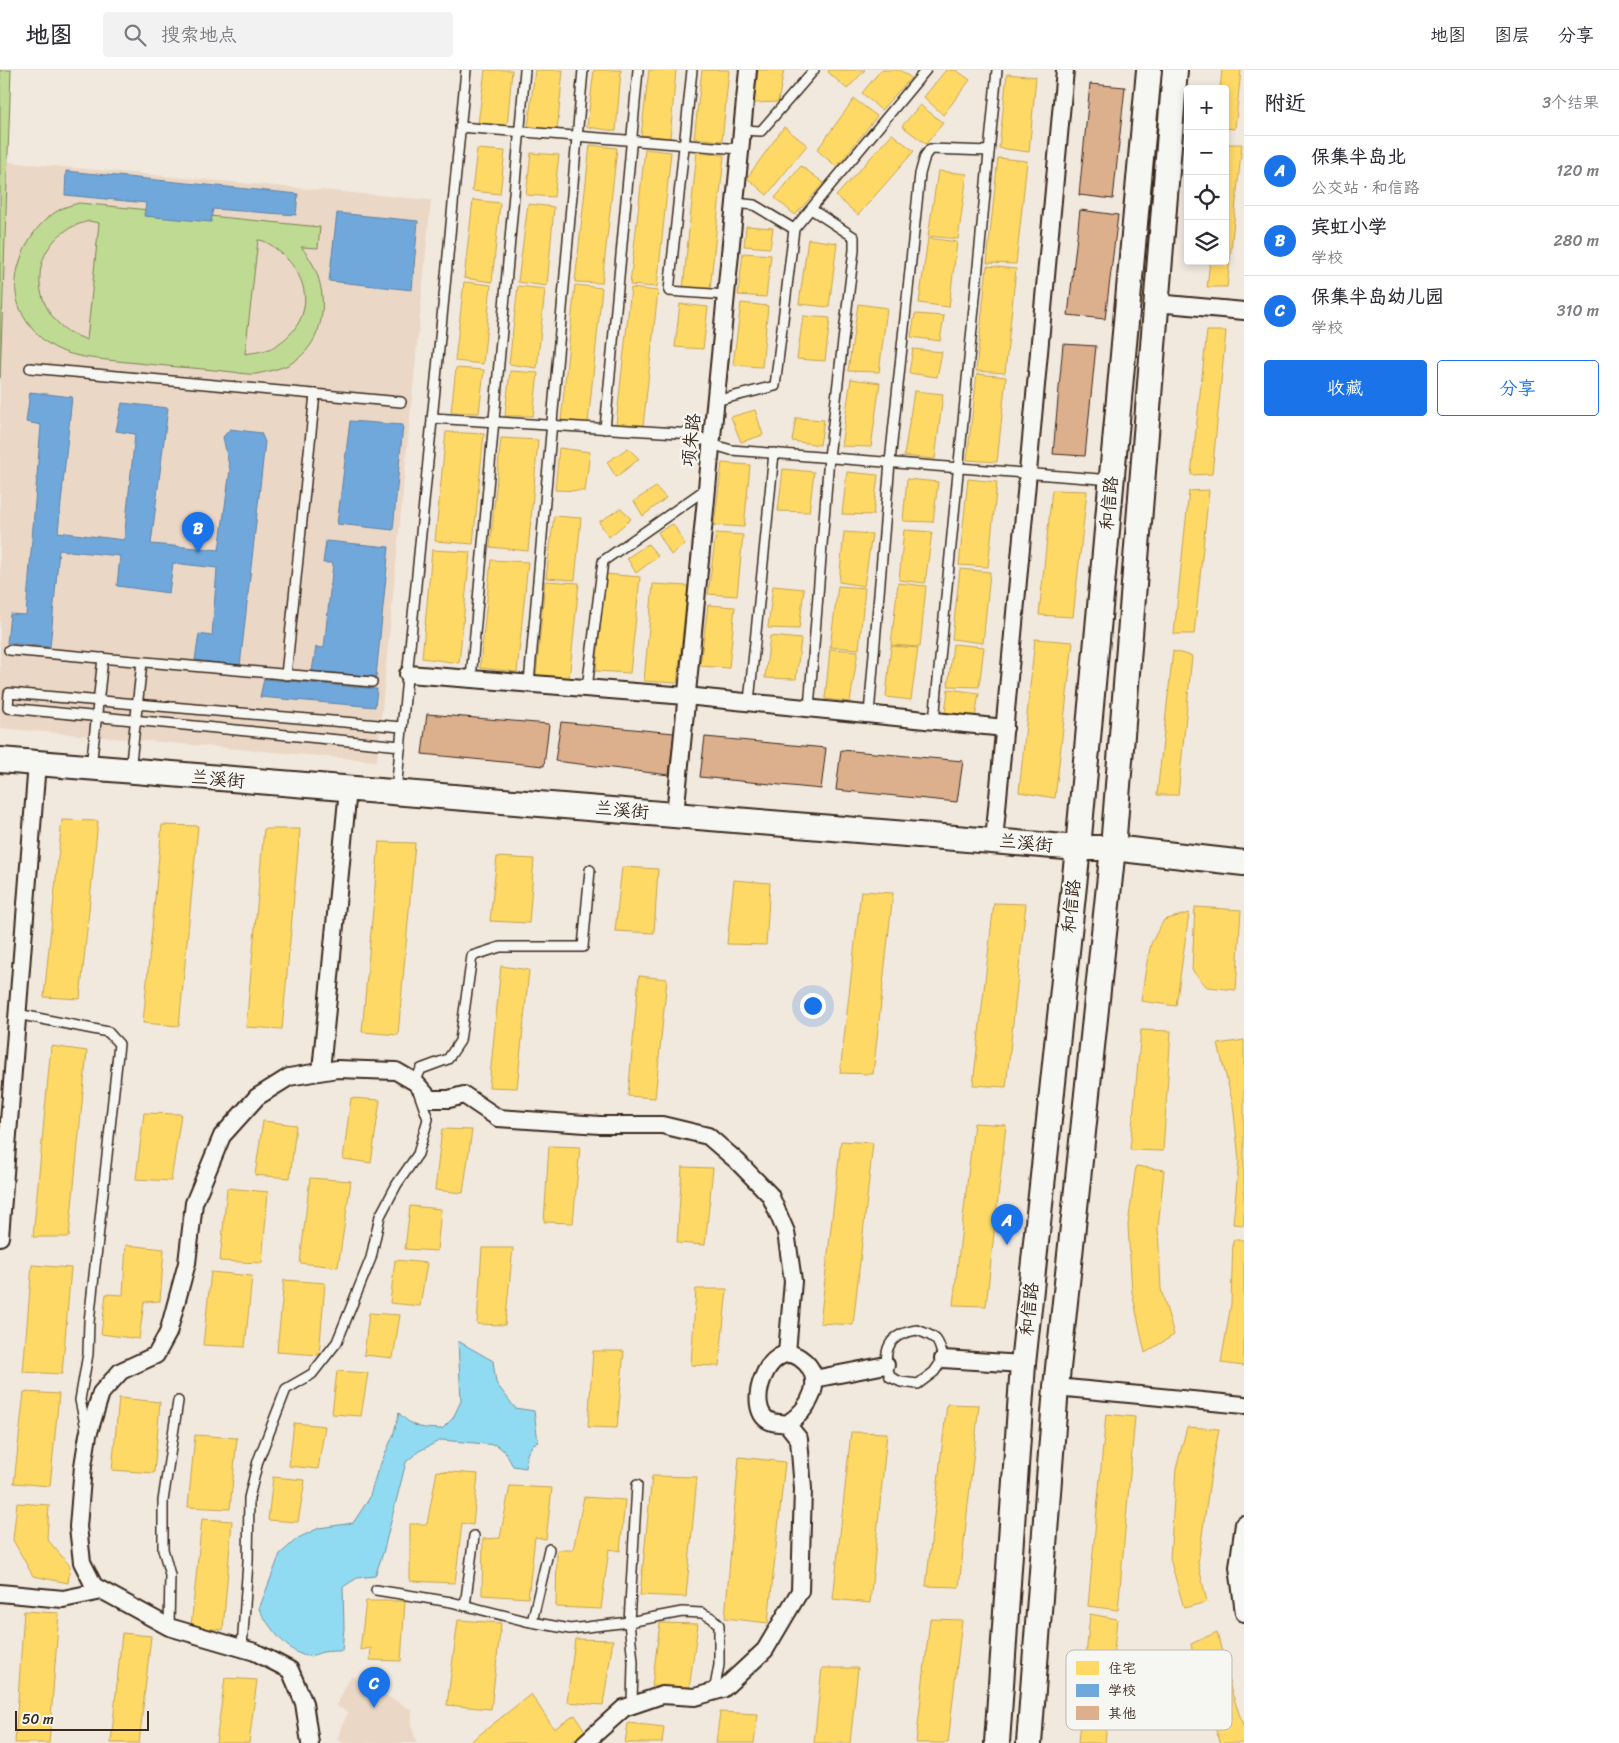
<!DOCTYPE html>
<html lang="zh">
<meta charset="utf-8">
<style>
body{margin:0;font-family:Sriracha,"LXGW WenKai TC",sans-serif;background:#f2f2f3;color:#2b2b33}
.controls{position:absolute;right:15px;top:15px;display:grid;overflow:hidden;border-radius:5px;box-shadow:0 2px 8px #0003}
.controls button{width:45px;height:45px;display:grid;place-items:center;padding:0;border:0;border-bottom:1px solid #e1e1e2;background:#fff;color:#2b2b33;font:25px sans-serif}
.scale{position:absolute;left:15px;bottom:12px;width:134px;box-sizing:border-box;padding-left:5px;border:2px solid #3b2a1e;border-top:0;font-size:14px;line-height:18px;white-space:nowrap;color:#3b2a1e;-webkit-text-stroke:4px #f6f6f2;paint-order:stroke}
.you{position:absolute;left:812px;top:935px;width:18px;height:18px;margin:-12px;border:4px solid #fff;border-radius:50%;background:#1a73e8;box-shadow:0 0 0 8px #1a73e833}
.badge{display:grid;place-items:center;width:32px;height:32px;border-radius:50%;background:#1a73e8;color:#fff;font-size:16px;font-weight:700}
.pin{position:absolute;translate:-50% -41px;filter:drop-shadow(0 1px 2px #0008)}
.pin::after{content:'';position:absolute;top:26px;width:18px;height:15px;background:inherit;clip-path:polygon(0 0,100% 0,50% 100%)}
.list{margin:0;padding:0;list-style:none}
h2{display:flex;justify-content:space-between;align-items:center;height:65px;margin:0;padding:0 20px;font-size:21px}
h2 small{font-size:16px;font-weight:400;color:#7c7c81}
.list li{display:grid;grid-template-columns:32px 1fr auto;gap:15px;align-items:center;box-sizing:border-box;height:70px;padding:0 20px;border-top:1px solid #e1e1e2}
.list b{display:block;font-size:19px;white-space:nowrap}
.list p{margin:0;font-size:16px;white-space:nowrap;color:#7c7c81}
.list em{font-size:16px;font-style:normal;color:#7c7c81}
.actions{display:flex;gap:10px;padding:15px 20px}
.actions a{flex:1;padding:11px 0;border:1px solid #1a73e8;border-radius:5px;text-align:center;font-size:18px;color:#1a73e8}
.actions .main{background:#1a73e8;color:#fff}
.icon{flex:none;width:28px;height:28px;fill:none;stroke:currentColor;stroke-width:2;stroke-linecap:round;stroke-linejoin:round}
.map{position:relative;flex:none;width:1244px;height:1673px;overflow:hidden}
header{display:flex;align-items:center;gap:30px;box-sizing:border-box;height:70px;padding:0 25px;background:#fff;border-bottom:1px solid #e1e1e2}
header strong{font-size:24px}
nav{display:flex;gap:28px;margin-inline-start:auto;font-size:18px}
.search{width:350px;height:45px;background:#f2f2f3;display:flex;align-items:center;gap:12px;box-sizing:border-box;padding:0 18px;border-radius:5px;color:#7c7c81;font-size:19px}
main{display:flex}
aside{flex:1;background:#fff}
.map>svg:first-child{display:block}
.built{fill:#ebd7c6}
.green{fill:#bfda92;stroke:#7d8258;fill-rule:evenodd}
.water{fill:#91dbf2;stroke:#6f949d}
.homes{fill:#ffd966;stroke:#c4a450}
.schools{fill:#6fa8dc;stroke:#5f82a3}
.building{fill:#dcaf8d;stroke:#3b2a1e}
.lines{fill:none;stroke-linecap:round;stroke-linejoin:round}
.lane-casing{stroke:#3b2a1e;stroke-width:12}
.street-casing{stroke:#3b2a1e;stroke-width:20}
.secondary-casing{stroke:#3b2a1e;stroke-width:28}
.lane{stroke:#f6f6f2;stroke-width:9}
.street{stroke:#f6f6f2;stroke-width:16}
.secondary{stroke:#f6f6f2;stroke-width:24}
.labels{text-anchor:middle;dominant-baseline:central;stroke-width:5;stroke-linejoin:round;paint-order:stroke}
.street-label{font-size:18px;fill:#3b2a1e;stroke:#f6f6f2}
.key{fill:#f6f6f2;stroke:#beb9b2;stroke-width:1}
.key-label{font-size:14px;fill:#3b2a1e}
</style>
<header>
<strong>地图</strong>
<div class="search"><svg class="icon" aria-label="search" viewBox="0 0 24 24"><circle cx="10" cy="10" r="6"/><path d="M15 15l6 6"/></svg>搜索地点</div>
<nav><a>地图</a><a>图层</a><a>分享</a></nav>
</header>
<main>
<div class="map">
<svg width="1244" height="1673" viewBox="0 0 1244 1673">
<rect width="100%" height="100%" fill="#f1e8de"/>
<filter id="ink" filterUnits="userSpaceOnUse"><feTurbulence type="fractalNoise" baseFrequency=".02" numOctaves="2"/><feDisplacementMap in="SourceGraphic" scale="10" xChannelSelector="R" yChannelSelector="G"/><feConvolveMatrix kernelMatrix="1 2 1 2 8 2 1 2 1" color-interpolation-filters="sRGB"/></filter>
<g filter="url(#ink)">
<g class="built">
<path d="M8 92 431 130 377 691 0 658V308Z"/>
<path d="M351 1606 412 1640 411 1655 417 1673H344L337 1669 348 1642 336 1636Z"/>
</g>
<g class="green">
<path d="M0 0H11L0 308Z"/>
<path d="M79 133 320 157 318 178 301 177C331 210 332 272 288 295 282 298 263 303 256 304 249 305 240 303 233 302 214 300 196 298 177 297 157 295 137 293 117 291 79 287 51 286 27 252 16 235 13 218 18 198 24 174 38 151 61 139 66 136 73 135 79 133ZM89 151 99 153 87 270C81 267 74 265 69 262 31 237 29 181 70 158 75 155 83 153 89 151ZM258 170C266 170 275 178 281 183 314 212 313 253 275 276 266 282 255 282 245 284Z"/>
</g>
<path class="water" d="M458 1271 493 1291 496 1313 515 1338 534 1341 538 1372 533 1374 527 1384 526 1398 513 1396 505 1382 497 1375 441 1370 419 1381 406 1392 383 1483 375 1506 357 1508 343 1517 344 1558 342 1581C336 1581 329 1581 323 1582 318 1583 313 1586 308 1586 289 1585 267 1554 259 1539L280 1484 298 1468 319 1458 353 1453 369 1429 377 1402 393 1366 399 1343C414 1359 422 1358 442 1359L453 1348 461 1331Z"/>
<g class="homes">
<path d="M485 0H512L507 58 478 54Z"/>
<path d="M535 0H563L557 61 528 57Z"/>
<path d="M594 0H621L616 61 587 57Z"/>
<path d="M649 0H676L670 68 641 65Z"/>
<path d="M702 0H729L722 71 694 68Z"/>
<path d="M758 0H784L778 32 754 33Z"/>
<path d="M829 0H865L847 19 828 2Z"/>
<path d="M881 0H900L911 8 881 40 862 23Z"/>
<path d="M946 0H956L970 10 943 45 924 27Z"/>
<path d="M1222 0H1241L1235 59 1225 58V19H1220Z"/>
<path d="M1007 4 1036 7 1029 82 999 78Z"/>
<path d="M854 29 877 46 837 97 817 80Z"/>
<path d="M920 35 943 53 926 74 902 56Z"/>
<path d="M784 57 807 75 767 125 747 108Z"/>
<path d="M892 64 914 81 858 145 836 126Z"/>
<path d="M1225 74H1242L1227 217H1207L1210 191H1225Z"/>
<path d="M590 75 617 78 602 213 575 212Z"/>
<path d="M477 79 505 81 500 124 472 121Z"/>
<path d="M645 79 671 82 657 217 630 215Z"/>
<path d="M697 82 724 85 710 220 683 219Z"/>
<path d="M531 83 559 85 554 127 526 125Z"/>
<path d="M998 88 1027 91 1016 194 987 193Z"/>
<path d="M801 96 824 113 795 145 775 128Z"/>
<path d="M938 101 967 104 958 169 928 166Z"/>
<path d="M473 130 500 133 492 212 464 208Z"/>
<path d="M528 134 554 137 547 216 518 212Z"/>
<path d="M746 156 773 158 770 178 744 176Z"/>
<path d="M928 168 957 172 949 237 919 233Z"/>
<path d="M808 169 837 173 829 237 799 234Z"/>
<path d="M743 183 771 185 766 227 738 225Z"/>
<path d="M987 196 1016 199 1005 303 976 301Z"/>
<path d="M464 212 491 215 483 294 455 291Z"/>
<path d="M575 215 602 218 588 353 561 351Z"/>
<path d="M518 216 545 219 537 298 509 294Z"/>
<path d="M631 218 658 221 643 356 616 355Z"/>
<path d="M741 233 768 236 762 297 733 295Z"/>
<path d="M680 234 708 237 703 279 675 277Z"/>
<path d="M858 234 887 238 879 302 848 301Z"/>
<path d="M915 244 944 246 940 271 911 267Z"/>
<path d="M803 246 830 248 825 291 797 289Z"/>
<path d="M1207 261H1226L1212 404 1191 405Z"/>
<path d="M913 279 942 282 937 307 909 303Z"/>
<path d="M456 298 484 300 479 343 451 342Z"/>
<path d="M510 301 538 303 533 346H505Z"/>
<path d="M977 304 1006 307 997 392 967 390Z"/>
<path d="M851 309 880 313 871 377 841 376Z"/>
<path d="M914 321 943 324 935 389 904 386Z"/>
<path d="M755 340 763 365 741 372 731 347Z"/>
<path d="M796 348 824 350 820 375 792 371Z"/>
<path d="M446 362 484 364 473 474 435 471Z"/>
<path d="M501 368 538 370 528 481 490 477Z"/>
<path d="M559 378 590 382 585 421 555 420Z"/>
<path d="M628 378 639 389 616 407 607 392Z"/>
<path d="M722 393 750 395 744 457 714 455Z"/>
<path d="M783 399 814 402 809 442 778 441Z"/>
<path d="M847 402 878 405 873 445 842 444Z"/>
<path d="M907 409 938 412 933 452 903 451Z"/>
<path d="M968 409 997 412 988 497 959 495Z"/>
<path d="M656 417 666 428 643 446 634 431Z"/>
<path d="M1052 420 1087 421 1073 547 1039 545Z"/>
<path d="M1209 420 1194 564H1174L1189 421Z"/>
<path d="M621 438 631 449 609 467 599 452Z"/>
<path d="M554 446 581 448 575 510 546 508Z"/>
<path d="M673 454 685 474 671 485 658 462Z"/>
<path d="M904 460 932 462 925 513 899 510Z"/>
<path d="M844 462 872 464 864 516 839 512Z"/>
<path d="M716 463 743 465 737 526 708 524Z"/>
<path d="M648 474 658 486 636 503 627 488Z"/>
<path d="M432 480 470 482 459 593 422 588Z"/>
<path d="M491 490 528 492 517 602 480 598Z"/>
<path d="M960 499 990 502 983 573 952 569Z"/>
<path d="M605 504 640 507 630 603 596 601Z"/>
<path d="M545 511 579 513 569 609 536 607Z"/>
<path d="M898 513 926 516 920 577 891 575Z"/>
<path d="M653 514 688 516 677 613 644 611Z"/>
<path d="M773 516 804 519 799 559 768 558Z"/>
<path d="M838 516 865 518 859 579 830 577Z"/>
<path d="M708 535 735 537 729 598 700 596Z"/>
<path d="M770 566 801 569 796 609 765 608Z"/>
<path d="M1035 569 1073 572 1055 728 1019 722Z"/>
<path d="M953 574 984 577 979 617 948 616Z"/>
<path d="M891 576 918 578 911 630 886 627Z"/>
<path d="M830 579 858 581 850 632 825 629Z"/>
<path d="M1173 581 1192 586 1178 725H1157Z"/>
<path d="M948 619 979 623 975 649 945 643Z"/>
<path d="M62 750 98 751 80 929 44 927Z"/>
<path d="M162 755 198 756 179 956 143 953Z"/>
<path d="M264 759H300L282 959 246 957Z"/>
<path d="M379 772 415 773 398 965 362 962Z"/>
<path d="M497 787 534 789 529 853 490 851Z"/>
<path d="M622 797 658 799 654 863 615 861Z"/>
<path d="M734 810 770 813 766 875 727 874Z"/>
<path d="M861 821 893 823 873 1004 840 1003Z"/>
<path d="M994 833 1026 834 1006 1017 973 1015Z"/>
<path d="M1195 837 1241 840 1236 920 1207 917 1192 900Z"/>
<path d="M1189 843 1176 936 1141 931 1146 897 1151 874 1157 862 1164 850Z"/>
<path d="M501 896 529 900 517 1018 489 1017Z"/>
<path d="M639 906 667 909 655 1028 628 1026Z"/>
<path d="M1141 960 1171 961 1163 1081 1130 1080Z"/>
<path d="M1244 970V1155L1233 1154 1239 1090 1233 1034 1218 974Z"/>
<path d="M51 976 87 981 69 1167H33Z"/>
<path d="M351 1028 380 1030 371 1093 343 1089Z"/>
<path d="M144 1043 181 1044 171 1111 136 1109Z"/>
<path d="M263 1051 296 1055 290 1108 255 1105Z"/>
<path d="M974 1053 1006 1055 986 1236 953 1235Z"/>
<path d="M442 1059 472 1060 463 1123 435 1120Z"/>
<path d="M841 1071 873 1073 853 1255 820 1253Z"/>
<path d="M549 1076 580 1077 573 1153 544 1152Z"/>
<path d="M1136 1096 1164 1100 1158 1158 1161 1219 1174 1265 1145 1283 1132 1222 1128 1155Z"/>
<path d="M682 1097 713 1098 705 1175 677 1173Z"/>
<path d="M310 1108 351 1111 338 1197 300 1193Z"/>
<path d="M227 1118 268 1122 262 1193 220 1191Z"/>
<path d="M410 1136 441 1139 437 1181 405 1179Z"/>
<path d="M1233 1170H1244V1296L1221 1293 1231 1234Z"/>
<path d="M126 1175 164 1179 160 1231 144 1232 139 1269 101 1264 106 1224 123 1225Z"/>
<path d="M482 1178H513L505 1255 477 1254Z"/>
<path d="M395 1190 427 1193 420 1236 390 1233Z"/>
<path d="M32 1195 71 1198 62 1304 23 1302Z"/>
<path d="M211 1202 252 1206 245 1277 203 1275Z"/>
<path d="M284 1210 325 1213 319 1285 277 1282Z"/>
<path d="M696 1219H727L719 1296 691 1295Z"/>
<path d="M369 1243 400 1245 393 1288 364 1285Z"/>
<path d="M593 1281H624L617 1358 588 1357Z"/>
<path d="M337 1301 368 1303 361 1346 332 1344Z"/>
<path d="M24 1322 59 1324 50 1416 14 1413Z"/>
<path d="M119 1328 160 1332 154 1403 112 1400Z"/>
<path d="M947 1334 979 1335 959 1517 926 1516Z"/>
<path d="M1106 1344 1135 1347 1118 1540 1088 1536Z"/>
<path d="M294 1353 325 1356 318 1399 289 1396Z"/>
<path d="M1187 1357 1219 1359 1211 1403 1198 1493 1207 1532 1184 1538 1170 1489 1176 1399Z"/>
<path d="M851 1362 887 1363 870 1533 833 1529Z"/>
<path d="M195 1365 237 1368 230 1439 188 1437Z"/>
<path d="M739 1387 785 1392 768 1553 725 1548Z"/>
<path d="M437 1401 478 1404 473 1455 462 1453 455 1513 410 1511V1454H427Z"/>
<path d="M652 1406 697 1407 686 1527 640 1525Z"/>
<path d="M273 1407 305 1410 298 1452 268 1450Z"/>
<path d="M510 1416 552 1418 546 1469 535 1467 528 1528 482 1525 483 1469 500 1468Z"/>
<path d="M584 1427 625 1430 620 1481 609 1479 601 1539 556 1537 557 1480H573Z"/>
<path d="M17 1433 49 1435 47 1469 70 1496 68 1513 33 1506 13 1470Z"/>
<path d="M202 1449 232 1451 223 1560 191 1557Z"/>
<path d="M366 1531H405L401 1591 370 1590 371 1578 360 1580Z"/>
<path d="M24 1541 59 1543 49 1673H15Z"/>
<path d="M1090 1544 1117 1549 1105 1673H1078Z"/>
<path d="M930 1549 962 1550 948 1673H916Z"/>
<path d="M458 1550 501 1553 491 1639 447 1635Z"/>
<path d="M660 1553 698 1554 689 1619 652 1616Z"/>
<path d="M1217 1562 1231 1620 1244 1658V1673H1221L1201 1624 1191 1574Z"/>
<path d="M122 1563 151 1566 139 1673H111Z"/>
<path d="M575 1569 613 1570 603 1635 567 1632Z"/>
<path d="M822 1598H858L850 1673H814Z"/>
<path d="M225 1608 257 1610 249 1673H216Z"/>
<path d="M531 1624 554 1659 575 1645 585 1661 570 1673H469Z"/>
<path d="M720 1642 758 1644 754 1673H716Z"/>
<path d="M628 1653 664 1657 662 1673H625Z"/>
</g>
<g class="schools">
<path d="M66 101 298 124 296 145 213 139 211 152 144 146 146 133 65 125Z"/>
<path d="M337 143 418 151 412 220 329 211Z"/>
<path d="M30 322 72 327 58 462 124 470 135 364 116 361 122 333 168 338 151 474 219 480 230 400 223 367 230 359 261 363 265 372 240 596 195 590 199 564 212 566 217 498 173 493 169 523 117 516 120 486 59 480 50 577 7 573 10 544 26 545 41 355 26 352Z"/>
<path d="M350 351 403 355 393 460 337 454Z"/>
<path d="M326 471 389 477 376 607 312 601 316 577 324 578 333 493H323Z"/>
<path d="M264 609 377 619 375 637 260 627Z"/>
</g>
<g class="building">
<path d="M1090 14 1125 17 1113 129 1079 125Z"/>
<path d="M1080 140 1118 145 1105 249 1068 245Z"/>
<path d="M1063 274 1096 276 1085 386 1053 384Z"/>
<path d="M427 644 549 654 544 696 422 684Z"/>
<path d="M561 652 674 663 669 705 555 691Z"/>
<path d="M705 667 826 678 821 719 700 707Z"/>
<path d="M841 680 963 691 957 732 836 720Z"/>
</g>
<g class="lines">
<defs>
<g id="lane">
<path d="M692 0 669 221 726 225"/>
<path d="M460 57 740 79"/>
<path d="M742 60 761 61 814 0"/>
<path d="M735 133 754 135 794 159"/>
<path d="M30 298 401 332"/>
<path d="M715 331 775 316 794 159 926 0"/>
<path d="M432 348 694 364 711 374 731 380 1112 410"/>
<path d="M605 359 638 0"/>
<path d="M9 580 372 612"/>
<path d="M286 605 315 324"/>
<path d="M471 609 525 0"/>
<path d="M529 613 583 0"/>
<path d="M587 618 603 491 706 419"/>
<path d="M749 632 774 383"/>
<path d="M809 638 829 387 854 180V167L811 139"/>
<path d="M869 644 890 392 920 104 925 86 930 79 989 81"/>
<path d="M934 651 997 0"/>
<path d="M401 676 8 638 9 623 402 657"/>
<path d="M91 697 103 588"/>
<path d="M130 701 142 592"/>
<path d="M396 721 466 0"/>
<path d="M17 944 108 962 119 974 89 1252 88 1284 80 1330 86 1359"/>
<path d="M917 1260C937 1267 939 1269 943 1289L934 1302 918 1314 901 1312 890 1307C881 1280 889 1264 917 1260Z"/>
<path d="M376 1520 451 1532 526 1551 570 1559 629 1552 682 1542 702 1543 712 1548 719 1555V1595L714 1622"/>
<path d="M465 1536 474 1466"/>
<path d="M532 1552 549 1479"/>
<path d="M169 1557 170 1505 163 1479V1431L178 1331"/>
<path d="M242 1578 248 1492 249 1428 258 1391 286 1319 312 1304 337 1272 371 1188 380 1146 397 1114 418 1084 428 1049 415 1012 421 999 448 989 460 971 472 886 500 877H583L590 800"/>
<path d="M632 1635 633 1592 629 1552 637 1415"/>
</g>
<g id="street">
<path d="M1156 233 1244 241"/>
<path d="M408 604 686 626 1005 658"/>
<path d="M675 745 748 0"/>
<path d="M994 771 1065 0"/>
<path d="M321 1001 348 719"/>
<path d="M0 1167 37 693"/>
<path d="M943 1289 1023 1294"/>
<path d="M814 1309 886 1295"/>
<path d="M1056 1317 1244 1335"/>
<path d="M1244 1454 1238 1497 1244 1543"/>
<path d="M0 1523 63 1529 102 1521"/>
<path d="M310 1673 304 1633 290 1600 255 1582 169 1557 94 1516 82 1492 78 1457 83 1396 88 1365 101 1323 121 1301 156 1285 168 1263 187 1193 194 1133 222 1066 257 1027 289 1007 337 999 396 1001 415 1012 430 1029H449L464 1025 498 1048 600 1055H662L708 1066 737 1091 770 1125 786 1162 793 1211 787 1283"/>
<path d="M585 1673 624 1638 662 1625 695 1627 723 1619 765 1580 800 1521 803 1419 799 1369 787 1354C782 1353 776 1353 772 1352 741 1342 769 1266 800 1288 828 1307 810 1339 787 1354"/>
</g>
<g id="secondary">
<path d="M0 690 1078 778H1113L1244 793"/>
<path d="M997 1673 1023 1294 1078 778 1149 0"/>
<path d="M1029 1673 1056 1317 1113 778 1175 0"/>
</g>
</defs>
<use href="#lane" class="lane-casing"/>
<use href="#street" class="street-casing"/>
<use href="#secondary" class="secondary-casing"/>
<use href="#lane" class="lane"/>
<use href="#street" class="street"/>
<use href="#secondary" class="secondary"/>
</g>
</g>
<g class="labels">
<g class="street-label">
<text transform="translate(691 370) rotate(-84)">项朱路</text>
<text transform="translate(1109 433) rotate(-85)">和信路</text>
<text transform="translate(218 709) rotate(5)">兰溪街</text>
<text transform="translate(622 740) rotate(5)">兰溪街</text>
<text transform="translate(1026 773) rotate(5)">兰溪街</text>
<text transform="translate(1071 836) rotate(-84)">和信路</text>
<text transform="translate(1029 1239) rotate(-84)">和信路</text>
</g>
</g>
<rect x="1066" y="1580" width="166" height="80" rx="8" class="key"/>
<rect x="1076" y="1591" width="23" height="14" fill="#ffd966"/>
<rect x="1076" y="1614" width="23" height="13" fill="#6fa8dc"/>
<rect x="1076" y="1636" width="23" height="14" fill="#dcaf8d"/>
<g class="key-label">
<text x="1108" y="1603">住宅</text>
<text x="1108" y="1625">学校</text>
<text x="1108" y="1648">其他</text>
</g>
</svg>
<div class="controls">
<button>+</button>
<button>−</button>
<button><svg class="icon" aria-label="locate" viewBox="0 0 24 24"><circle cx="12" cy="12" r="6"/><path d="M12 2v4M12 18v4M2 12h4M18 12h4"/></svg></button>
<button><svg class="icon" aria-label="layers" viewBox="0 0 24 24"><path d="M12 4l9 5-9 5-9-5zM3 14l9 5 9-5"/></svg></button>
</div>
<div class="scale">50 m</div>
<div class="you"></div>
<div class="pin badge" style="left:1007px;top:1175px">A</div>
<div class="pin badge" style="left:198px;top:483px">B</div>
<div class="pin badge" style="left:374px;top:1638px">C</div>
</div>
<aside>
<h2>附近<small>3个结果</small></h2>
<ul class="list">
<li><span class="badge">A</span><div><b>保集半岛北</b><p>公交站 · 和信路</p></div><em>120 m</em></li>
<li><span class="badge">B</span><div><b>宾虹小学</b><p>学校</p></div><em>280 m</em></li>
<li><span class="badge">C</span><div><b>保集半岛幼儿园</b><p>学校</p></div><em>310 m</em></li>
</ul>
<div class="actions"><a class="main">收藏</a><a>分享</a></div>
</aside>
</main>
